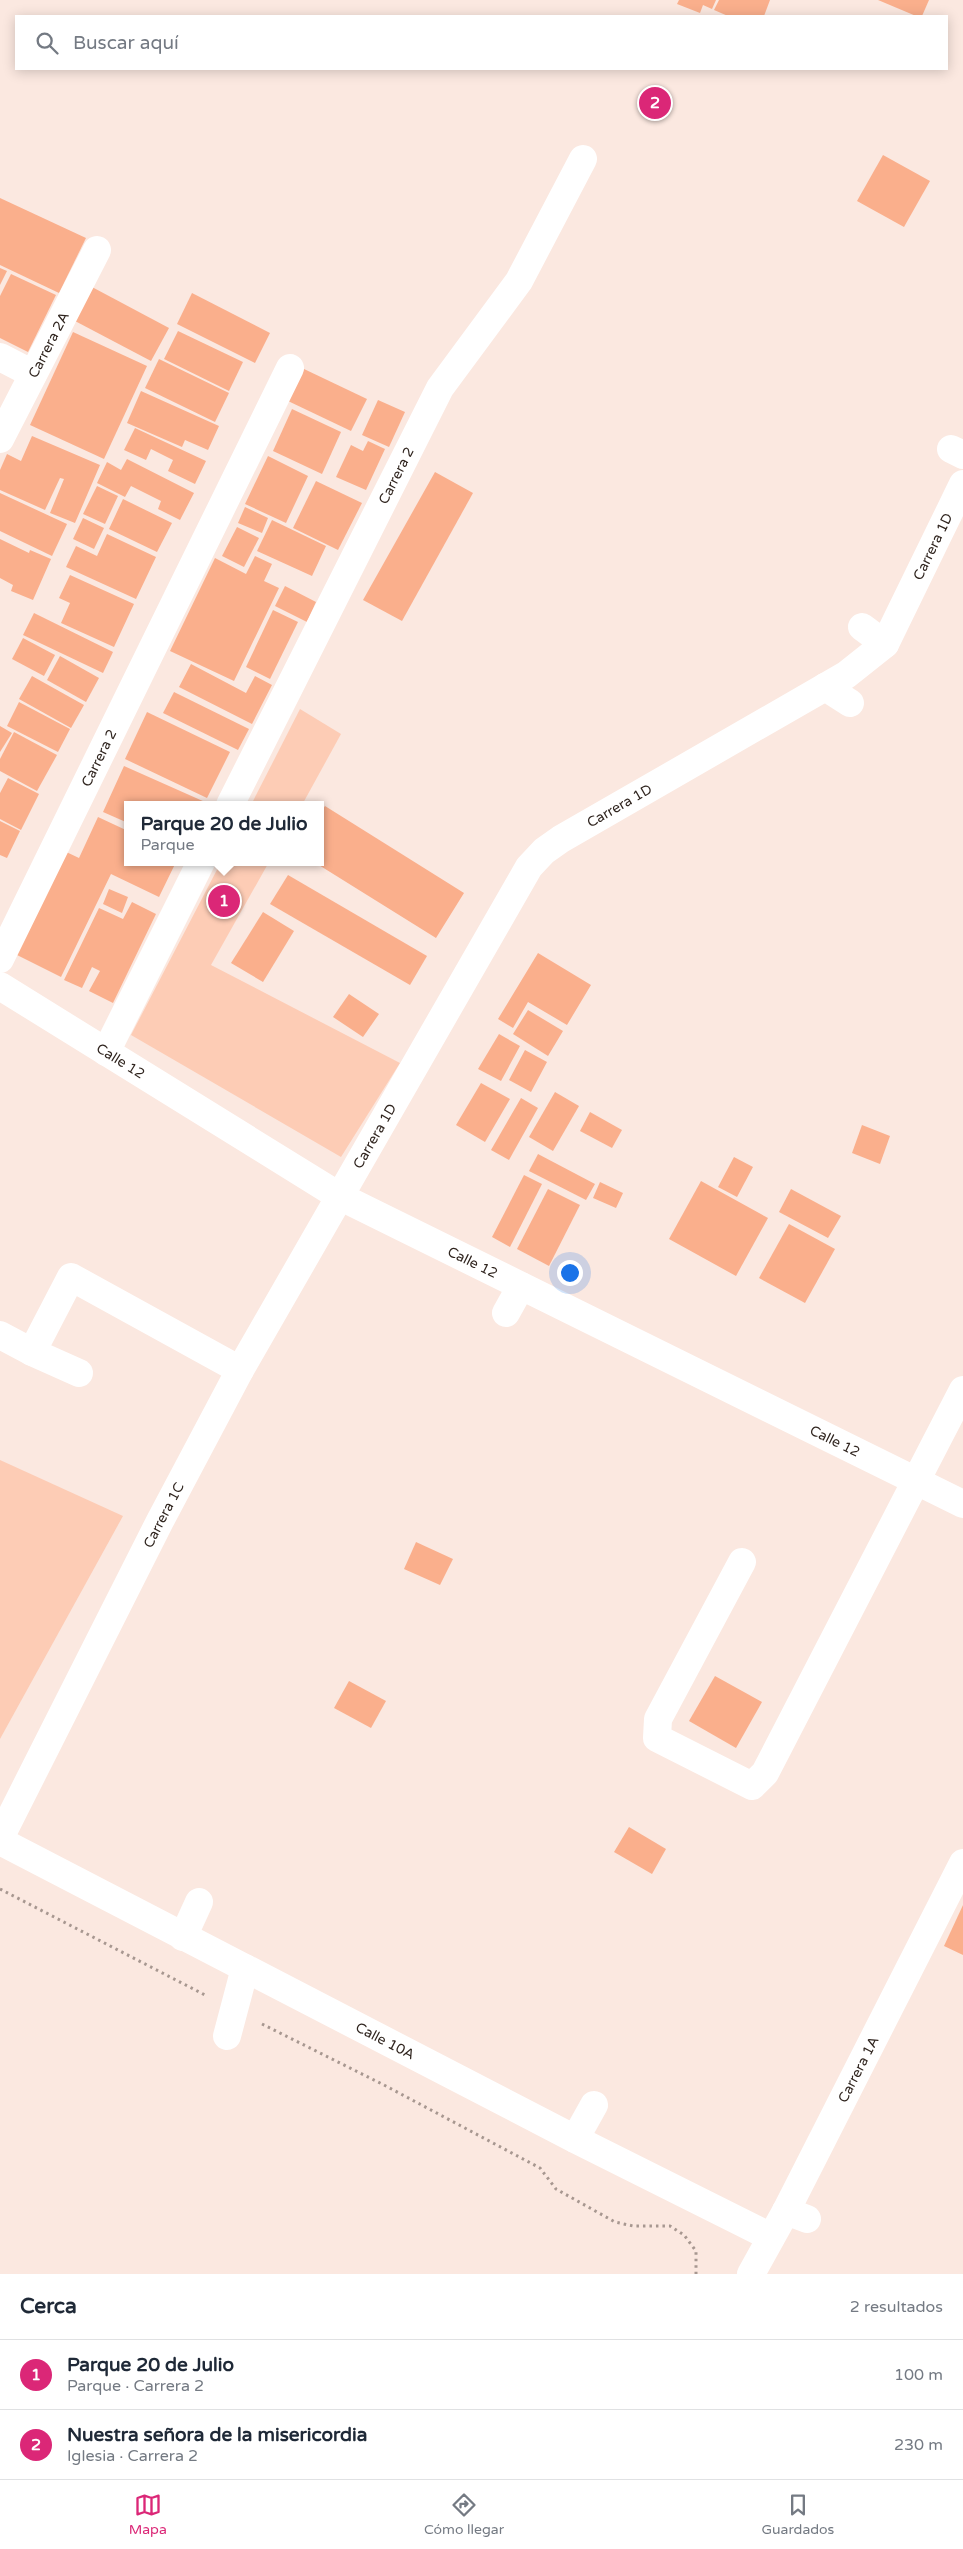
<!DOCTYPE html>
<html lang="es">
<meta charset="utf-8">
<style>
body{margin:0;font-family:"Varela Round",sans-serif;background:#f6f6f7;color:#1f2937}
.you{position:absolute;left:569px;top:1272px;width:18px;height:18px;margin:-12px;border:4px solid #fff;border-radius:50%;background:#1a73e8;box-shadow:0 0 0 8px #1a73e833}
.badge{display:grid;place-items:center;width:32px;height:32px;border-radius:50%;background:#db2777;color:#fff;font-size:16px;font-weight:700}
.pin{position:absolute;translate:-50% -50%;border:2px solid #fff;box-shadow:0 1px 5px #0006}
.popup{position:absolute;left:124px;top:801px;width:200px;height:65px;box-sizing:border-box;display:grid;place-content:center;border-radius:0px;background:#fff;filter:drop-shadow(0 1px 4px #0005);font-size:16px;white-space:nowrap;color:#747a83}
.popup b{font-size:19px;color:#1f2937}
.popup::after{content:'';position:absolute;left:50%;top:100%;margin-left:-10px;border:10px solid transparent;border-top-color:#fff}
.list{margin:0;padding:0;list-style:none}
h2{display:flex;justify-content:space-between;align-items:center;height:65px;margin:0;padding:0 20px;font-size:21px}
h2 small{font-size:16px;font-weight:400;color:#747a83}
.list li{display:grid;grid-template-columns:32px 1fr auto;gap:15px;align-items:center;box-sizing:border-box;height:70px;padding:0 20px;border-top:1px solid #e0e1e3}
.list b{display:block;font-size:19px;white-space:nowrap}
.list p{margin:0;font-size:16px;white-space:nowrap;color:#747a83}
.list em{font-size:16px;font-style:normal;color:#747a83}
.icon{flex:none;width:28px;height:28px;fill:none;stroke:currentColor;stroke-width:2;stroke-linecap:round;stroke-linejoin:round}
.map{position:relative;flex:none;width:963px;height:2274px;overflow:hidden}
.search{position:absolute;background:#fff;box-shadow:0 2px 12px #0003;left:15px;right:15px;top:15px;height:55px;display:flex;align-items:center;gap:12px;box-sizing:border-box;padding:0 18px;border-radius:0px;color:#747a83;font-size:19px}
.sheet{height:205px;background:#fff}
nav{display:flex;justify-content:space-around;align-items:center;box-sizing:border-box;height:70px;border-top:1px solid #e0e1e3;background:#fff;font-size:14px;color:#747a83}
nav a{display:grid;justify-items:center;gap:2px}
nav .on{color:#db2777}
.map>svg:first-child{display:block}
.green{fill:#fdccb5}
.building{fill:#faaf8c}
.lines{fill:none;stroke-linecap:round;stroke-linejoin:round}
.path{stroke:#a79790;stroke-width:3;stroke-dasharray:2.5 4;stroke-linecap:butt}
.minor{stroke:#fff;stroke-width:28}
.labels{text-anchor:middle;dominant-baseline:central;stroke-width:4;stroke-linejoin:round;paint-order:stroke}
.street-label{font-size:14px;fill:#30251f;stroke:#fff8f5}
</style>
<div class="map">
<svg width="963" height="2274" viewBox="0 0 963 2274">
<rect width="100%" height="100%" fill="#fbe8e0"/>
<g class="green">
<path d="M300 709 341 734 302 805H251Z"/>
<path d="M221 862H269L211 965 400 1063 341 1157 131 1035Z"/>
<path d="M0 1460 123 1516 0 1739Z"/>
</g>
<g class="building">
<path d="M679 0H716L712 9 703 5 700 13 677 4Z"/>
<path d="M719 0H770L764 16H728L714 10Z"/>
<path d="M878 0H929L922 16H916Z"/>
<path d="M883 155 930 181 904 227 857 201Z"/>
<path d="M0 198 86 238 59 293 0 265Z"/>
<path d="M0 268 7 271 0 285Z"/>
<path d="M11 274 56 295 28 352 0 338V296Z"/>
<path d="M92 287 169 328 151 361 75 321Z"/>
<path d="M192 293 270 333 255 363 177 324Z"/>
<path d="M178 331 243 362 229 391 164 359Z"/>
<path d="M73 332 147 366 104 459 30 425Z"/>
<path d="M159 359 229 393 215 422 145 388Z"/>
<path d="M304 369 367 399 351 431 288 401Z"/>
<path d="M141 391 219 426 208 450 185 440 182 447 127 423Z"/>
<path d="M378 400 405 412 389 447 362 435Z"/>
<path d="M292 409 341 432 322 474 273 451Z"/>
<path d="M135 428 206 461 195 484 168 471 173 460 151 449 146 460 124 450Z"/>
<path d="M32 436 100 465 75 523 50 513 64 479 60 478 45 510 0 490V470L7 454 21 461Z"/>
<path d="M368 441 385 449 366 490 336 477 351 445 363 451Z"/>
<path d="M268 456 308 476 286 523 245 504Z"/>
<path d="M127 459 194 493 180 520 158 509 161 501 131 486 125 497 97 483 107 462 121 470Z"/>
<path d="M435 472 473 493 402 621 363 600Z"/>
<path d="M316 481 362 503 338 550 293 528Z"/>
<path d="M97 486 118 496 105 524 83 514Z"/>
<path d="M0 493 67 524 52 556 0 531Z"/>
<path d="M123 499 172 523 157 552 109 529Z"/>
<path d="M245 507 268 518 262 533 238 523Z"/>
<path d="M83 518 104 528 94 549 73 539Z"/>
<path d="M272 520 326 546 312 576 257 551Z"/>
<path d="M237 527 259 538 244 567 222 556Z"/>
<path d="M107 534 156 557 136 599 66 567 76 546 97 556Z"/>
<path d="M0 539 29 553 30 550 51 559 33 600 11 591 13 585 0 578Z"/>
<path d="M255 556 272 564 264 581 279 588 234 681 170 651 215 558 246 574Z"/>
<path d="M70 575 134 604 114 647 61 623 70 603 59 598Z"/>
<path d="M285 586 316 602 307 622 275 606Z"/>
<path d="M273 610 298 622 270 679 246 667Z"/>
<path d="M34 613 113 652 103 673 23 635Z"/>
<path d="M23 638 55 655 44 676 12 659Z"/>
<path d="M60 656 99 678 86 702 47 680Z"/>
<path d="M191 664 246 693 255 676 272 685 252 724 179 687Z"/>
<path d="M32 676 84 705 71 728 19 699Z"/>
<path d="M174 692 249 729 238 750 163 713Z"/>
<path d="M19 702 70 729 58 752 7 726Z"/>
<path d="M147 712 230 752 207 798 125 759Z"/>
<path d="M0 726 12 733 0 752Z"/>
<path d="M14 732 57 755 37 791 0 771V759Z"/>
<path d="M124 766 205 802 203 805H128V823L103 812Z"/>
<path d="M8 778 39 794 21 830 0 819V793Z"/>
<path d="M325 806 464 893 436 938 314 862H320V813Z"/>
<path d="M98 817 128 831V862H176L159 897 111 874 61 977 9 951 60 849 79 858Z"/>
<path d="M0 821 20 831 7 858 0 855Z"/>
<path d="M288 875 427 956 410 985 270 904Z"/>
<path d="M109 889 128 897 122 913 103 904Z"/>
<path d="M132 902 156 914 113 1003 89 991 100 971 92 967 82 988 64 980 99 908 123 919Z"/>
<path d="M263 912 294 931 263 982 231 963Z"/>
<path d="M538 953 591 985 567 1025 528 1002 513 1028 498 1019Z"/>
<path d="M349 994 379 1014 363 1037 333 1017Z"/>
<path d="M528 1010 563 1031 548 1056 513 1034Z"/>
<path d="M499 1034 520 1046 501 1081 478 1069Z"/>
<path d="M525 1050 547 1062 531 1092 509 1080Z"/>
<path d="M481 1083 510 1099 485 1142 456 1125Z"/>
<path d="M555 1092 579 1106 553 1151 529 1137Z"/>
<path d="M521 1098 538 1108 509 1160 491 1150Z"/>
<path d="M590 1112 622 1130 612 1148 580 1131Z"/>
<path d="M862 1125 890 1136 880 1164 852 1153Z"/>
<path d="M538 1154 595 1184 586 1200 529 1171Z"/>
<path d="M734 1157 753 1167 737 1197 718 1187Z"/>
<path d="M524 1175 542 1184 510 1247 492 1237Z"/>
<path d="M701 1181 768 1218 736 1276 669 1239Z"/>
<path d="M600 1182 623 1193 616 1208 593 1198Z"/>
<path d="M548 1189 580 1205 549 1266 517 1249Z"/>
<path d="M791 1189 841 1216 828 1238 779 1212Z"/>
<path d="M789 1224 835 1249 805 1303 759 1278Z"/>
<path d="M416 1542 453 1559 440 1585 404 1569Z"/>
<path d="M715 1676 762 1702 736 1748 689 1721Z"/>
<path d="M349 1681 386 1701 371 1728 334 1708Z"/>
<path d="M629 1827 666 1849 652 1874 614 1852Z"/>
<path d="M963 1905V1955L944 1946Z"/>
</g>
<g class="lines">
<g class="path">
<path d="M0 1889 205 1995"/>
<path d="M262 2024 384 2085 540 2168 556 2189 615 2222 633 2226H670L684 2235 696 2251V2274"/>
</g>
<g class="minor">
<path d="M0 357 33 374"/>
<path id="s1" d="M0 439 97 250"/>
<path d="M951 449 963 455"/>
<path d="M862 627 885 644"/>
<path d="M825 687 850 703"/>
<path id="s2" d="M230 805 440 388 519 281 583 159"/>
<path id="s3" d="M0 959 290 368"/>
<path id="s4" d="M0 986 339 1196 963 1504"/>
<path d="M106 1052 201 862"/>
<path d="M506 1313 521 1286"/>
<path d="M0 1335 32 1352 71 1277 240 1370"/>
<path d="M32 1352 79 1373"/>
<path d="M742 1562 658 1719 657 1738 752 1786 765 1773 963 1390"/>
<path id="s5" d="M0 1838 160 1521 240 1370 529 867 544 851 561 839 846 675 885 644 963 484"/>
<path id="s6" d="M0 1841 575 2139 771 2237"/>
<path d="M183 1937 199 1902"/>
<path d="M227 2036 245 1968"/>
<path d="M575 2139 594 2105"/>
<path d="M786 2211 807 2219"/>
<path id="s7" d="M751 2274 786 2211 963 1863"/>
</g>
</g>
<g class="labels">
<g class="street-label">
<text stroke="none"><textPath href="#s1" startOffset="106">Carrera 2A</textPath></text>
<text stroke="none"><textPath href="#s2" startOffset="369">Carrera 2</textPath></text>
<text stroke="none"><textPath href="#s5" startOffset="1636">Carrera 1D</textPath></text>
<text stroke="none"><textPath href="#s3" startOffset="224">Carrera 2</textPath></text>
<text stroke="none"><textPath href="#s5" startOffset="1216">Carrera 1D</textPath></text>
<text stroke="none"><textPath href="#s4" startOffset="142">Calle 12</textPath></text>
<text stroke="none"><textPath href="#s5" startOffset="796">Carrera 1D</textPath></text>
<text stroke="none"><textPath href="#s4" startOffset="548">Calle 12</textPath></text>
<text stroke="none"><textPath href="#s4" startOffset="952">Calle 12</textPath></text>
<text stroke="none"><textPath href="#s5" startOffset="362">Carrera 1C</textPath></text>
<text stroke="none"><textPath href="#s6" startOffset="434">Calle 10A</textPath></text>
<text stroke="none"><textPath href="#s7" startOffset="231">Carrera 1A</textPath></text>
</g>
</g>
</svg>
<div class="you"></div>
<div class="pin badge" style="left:224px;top:901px">1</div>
<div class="popup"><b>Parque 20 de Julio</b>Parque</div>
<div class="pin badge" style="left:655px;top:103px">2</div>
<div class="search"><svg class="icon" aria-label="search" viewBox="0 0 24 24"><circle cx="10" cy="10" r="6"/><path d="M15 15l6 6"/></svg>Buscar aquí</div>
</div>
<section class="sheet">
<h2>Cerca<small>2 resultados</small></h2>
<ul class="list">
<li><span class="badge">1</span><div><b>Parque 20 de Julio</b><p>Parque · Carrera 2</p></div><em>100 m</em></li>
<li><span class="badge">2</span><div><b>Nuestra señora de la misericordia</b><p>Iglesia · Carrera 2</p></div><em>230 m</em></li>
</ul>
</section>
<nav>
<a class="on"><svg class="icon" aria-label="map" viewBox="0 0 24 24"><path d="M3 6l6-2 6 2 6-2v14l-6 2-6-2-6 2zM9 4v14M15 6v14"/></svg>Mapa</a>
<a><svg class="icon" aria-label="directions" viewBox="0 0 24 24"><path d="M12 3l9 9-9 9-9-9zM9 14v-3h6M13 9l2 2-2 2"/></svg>Cómo llegar</a>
<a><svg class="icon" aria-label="saved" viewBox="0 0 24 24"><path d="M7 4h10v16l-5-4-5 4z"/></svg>Guardados</a>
</nav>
